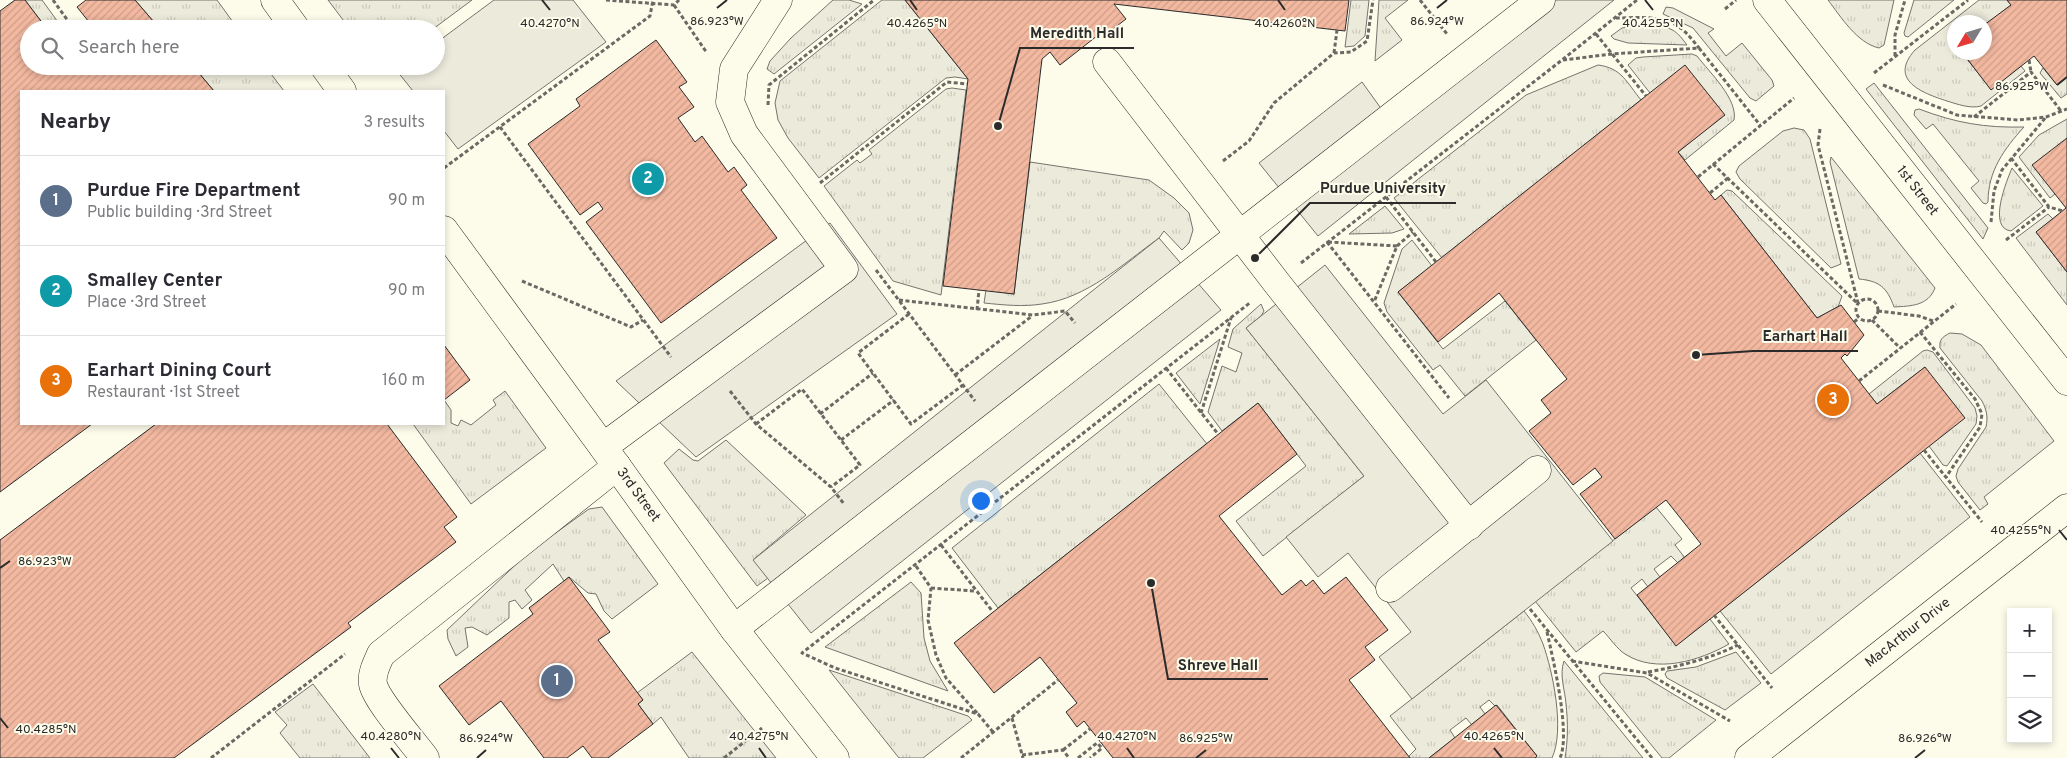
<!DOCTYPE html>
<meta charset="utf-8">
<style>
body{margin:0;font-family:Overpass,sans-serif;background:#f2f2f3;color:#2b2b33}
.controls{position:absolute;right:15px;bottom:15px;display:grid;overflow:hidden;border-radius:0px;box-shadow:0 2px 8px #0003}
.controls button{width:45px;height:45px;display:grid;place-items:center;padding:0;border:0;border-bottom:1px solid #e1e1e2;background:#fff;color:#2b2b33;font:25px sans-serif}
.compass{position:absolute;left:1947px;top:15px;width:45px;height:45px;border-radius:50%;background:#fff;box-shadow:0 2px 8px #0003;rotate:232deg}
.you{position:absolute;left:980px;top:500px;width:18px;height:18px;margin:-12px;border:4px solid #fff;border-radius:50%;background:#1a73e8;box-shadow:0 0 0 8px #1a73e833}
.badge{display:grid;place-items:center;width:32px;height:32px;border-radius:50%;background:#7c3aed;color:#fff;font-size:16px;font-weight:700}
.pin{position:absolute;translate:-50% -50%;border:2px solid #fff;box-shadow:0 1px 5px #0006}
.list{margin:0;padding:0;list-style:none}
h2{display:flex;justify-content:space-between;align-items:center;height:65px;margin:0;padding:0 20px;font-size:21px}
h2 small{font-size:16px;font-weight:400;color:#7c7c81}
.list li{display:grid;grid-template-columns:32px 1fr auto;gap:15px;align-items:center;box-sizing:border-box;height:90px;padding:0 20px;border-top:1px solid #e1e1e2}
.list b{display:block;font-size:19px;white-space:nowrap}
.list p{margin:0;font-size:16px;white-space:nowrap;color:#7c7c81}
.list em{font-size:16px;font-style:normal;color:#7c7c81}
.icon{flex:none;width:28px;height:28px;fill:none;stroke:currentColor;stroke-width:2;stroke-linecap:round;stroke-linejoin:round}
.map{position:relative;flex:none;width:2067px;height:758px;overflow:hidden}
.search{position:absolute;background:#fff;box-shadow:0 2px 8px #0003;left:20px;top:20px;width:425px;height:55px;display:flex;align-items:center;gap:12px;box-sizing:border-box;padding:0 18px;border-radius:28px;color:#7c7c81;font-size:19px}
.panel{position:absolute;background:#fff;box-shadow:0 2px 8px #0003;left:20px;top:90px;width:425px;height:335px;border-radius:0px}
.map>svg:first-child{display:block}
.grass{fill:url(#grass-tufts);stroke:#74746e}
.parking{fill:#eceadb;stroke:#74746e}
.building{fill:url(#building-hatch);stroke:#2b2b2b}
.lines{fill:none;stroke-linecap:round;stroke-linejoin:round}
.minor-casing{stroke:#2b2b2b;stroke-width:29}
.path{stroke:#6a6964;stroke-width:3;stroke-dasharray:4 2.5;stroke-linecap:butt}
.minor{stroke:#fdfbea;stroke-width:28}
.ticks{fill:none;stroke:#2b2b2b;stroke-width:2}
.labels{text-anchor:middle;dominant-baseline:central;stroke-width:4;stroke-linejoin:round;paint-order:stroke}
.street-label{font-size:14px;fill:#2b2b2b;stroke:#fdfbea}
.ticks-label{font-size:12px;text-anchor:middle;fill:#2b2b2b;stroke:#fdfbea;stroke-width:4;stroke-linejoin:round;paint-order:stroke}
.leader{fill:none;stroke:#2b2b2b;stroke-width:2}
.callout-dot{fill:#2b2b2b;stroke:#fdfbea;stroke-width:2}
.callout-label{font-size:15px;text-anchor:middle;font-weight:bold;fill:#2b2b2b;stroke:#fdfbea;stroke-width:4;stroke-linejoin:round;paint-order:stroke}
</style>
<div class="map">
<svg width="2067" height="758" viewBox="0 0 2067 758">
<defs>
<pattern id="grass-tufts" width="24" height="20" patternUnits="userSpaceOnUse" patternTransform="scale(1.25)"><rect width="24" height="20" fill="#ecebdb"/><path d="M3 7l-1-3M5 7V3M7 7l1-3M15 17l-1-3M17 17v-4M19 17l1-3" fill="none" stroke="#cbcabc"/></pattern>
<pattern id="building-hatch" width="6" height="6" patternUnits="userSpaceOnUse" patternTransform="scale(1.25)"><rect width="6" height="6" fill="#f2b8a0"/><path d="M-1 1l2-2M0 6l6-6M5 7l2-2" fill="none" stroke="#d09e8a"/></pattern>
</defs>
<rect width="100%" height="100%" fill="#fdfbea"/>
<g class="grass">
<path d="M25 0H42L63 29H47Z"/>
<path d="M135 0H217L238 29H160Z"/>
<path d="M328 0H472L433 29H350Z"/>
<path d="M833 0H849L862 4 774 74 767 69 770 61 791 38Z"/>
<path d="M882 0H905L968 79 955 77 946 78 819 178 788 138 778 120 775 103 780 81Z"/>
<path d="M1351 0H1369L1365 36 1354 46 1345 47Z"/>
<path d="M1379 0H1408L1385 18 1402 40 1375 61Z"/>
<path d="M1828 0H1894L1884 45 1879 48C1857 43 1841 17 1828 0Z"/>
<path d="M1914 0H1954L1908 37 1905 36 1904 33Z"/>
<path d="M1979 0H2007L2011 5 1985 25 1984 22H1954V52L1962 53 1991 89 2021 66 2025 71 1981 106C1970 109 1957 104 1947 101 1922 93 1888 80 1915 50Z"/>
<path d="M1666 7 1673 8 1714 29 1708 33 1726 56 1742 43 1772 80 1774 86 1756 101 1750 98 1693 28 1663 14Z"/>
<path d="M1649 24C1670 28 1674 27 1687 45L1628 43 1614 39 1611 36 1622 28Z"/>
<path d="M1692 54 1697 56C1710 73 1738 99 1734 120L1685 160 1678 152 1724 115 1650 93 1628 65 1636 58 1643 57Z"/>
<path d="M1598 65C1622 68 1627 83 1641 100L1442 258 1394 198 1526 95Z"/>
<path d="M193 66H265L284 91H214Z"/>
<path d="M2043 68 2057 85 2067 77V94L2061 98 2040 73Z"/>
<path d="M1874 83 1988 228 1983 239 1866 89Z"/>
<path d="M952 88 966 90 941 295 893 281 824 186 857 160 860 163 872 154 869 150 946 89Z"/>
<path d="M1919 109C1956 123 1985 128 2024 127 2004 149 1988 171 1988 202L1986 204 1983 203 1971 188 1979 181 1933 124 1926 129 1914 115 1915 110Z"/>
<path d="M2067 119V138L2055 194 2050 198 2019 157 2039 135Z"/>
<path d="M1794 128 1804 130 1810 139 1841 264 1831 268 1740 179 1736 172 1739 166 1783 131Z"/>
<path d="M1831 157 1935 288C1928 306 1911 306 1894 307 1887 287 1879 281 1859 279L1830 162Z"/>
<path d="M1030 162 1149 180 1174 198 1189 213 1193 230 1189 243 1182 250 1164 231 1159 238C1123 264 1087 298 1042 304 1023 307 1004 305 984 303L986 290 1014 294Z"/>
<path d="M2012 168 2043 206 2011 231C1987 228 2007 180 2012 168Z"/>
<path d="M1727 190 1732 191 1842 296 1838 307 1817 318 1721 195Z"/>
<path d="M1385 206 1404 229 1392 233 1349 234Z"/>
<path d="M2048 214 2053 219 2036 232 2067 272V305L2016 238Z"/>
<path d="M1412 240 1432 266 1398 292 1443 349 1505 301 1536 340 1465 396 1440 365 1433 370 1387 312 1384 303 1402 249Z"/>
<path d="M1261 304 1264 311 1261 316 1246 328 1364 476 1263 556 1236 521 1306 466 1258 403 1222 431 1208 412 1222 366 1236 372 1242 353 1228 347 1233 329Z"/>
<path d="M1950 333 1962 334 1981 345 2054 441 1984 497 1988 504 1980 510 1958 482 1956 476 1958 469 1986 427C1988 417 1987 411 1982 401L1940 348C1939 340 1942 337 1950 333Z"/>
<path d="M1220 339 1200 404 1176 373Z"/>
<path d="M1927 350 1933 352 1975 408 1977 416 1976 424 1947 466 1943 465 1929 446 1925 367 1877 404 1869 394 1923 351Z"/>
<path d="M1159 384 1207 444 998 608 952 548Z"/>
<path d="M505 391 546 448 471 504 413 424H444V400L451 410V423L458 426 461 420 471 425 496 405 493 400Z"/>
<path d="M726 440 806 515 754 559 768 578 757 586 664 463 679 449 693 460 698 461Z"/>
<path d="M1920 453 1970 517 1771 674 1720 611Z"/>
<path d="M602 507 658 584 612 619 604 611 596 594 588 593 569 577 564 581 553 564 525 590 532 600 522 609 515 600 509 602V618L487 635 472 627 465 628 468 647 456 656 448 639 447 630 529 552 589 509Z"/>
<path d="M1656 507 1682 539 1675 545 1685 558 1678 563 1671 556 1654 569 1660 577 1648 587 1642 579 1631 588 1676 645 1710 619 1729 644C1699 661 1656 674 1625 654 1617 649 1610 638 1603 631L1576 652 1535 601Z"/>
<path d="M911 582 921 593 924 638 930 661 948 691 825 647Z"/>
<path d="M1524 611C1532 621 1538 631 1543 644 1553 672 1565 730 1552 758H1535L1537 756 1497 705 1495 706 1489 700 1480 707 1485 714 1472 725 1466 718 1450 730 1455 738 1429 758H1410L1409 756 1416 749 1390 716Z"/>
<path d="M692 652 776 758H689L661 717 653 724 638 704 643 700 637 693Z"/>
<path d="M1736 652 1761 683 1725 710 1667 678 1665 674 1667 671 1696 667Z"/>
<path d="M1564 661 1643 758H1565C1568 740 1568 722 1566 704 1565 690 1559 675 1564 661Z"/>
<path d="M829 670 968 716 972 720 923 758H899Z"/>
<path d="M1603 673 1645 677 1716 720 1669 758H1662L1600 682 1599 676Z"/>
<path d="M313 684 370 758H300L280 733 287 725 275 712Z"/>
</g>
<g class="parking">
<path d="M494 0H573L606 42 458 149 444 131V91H413L397 71 404 66H436V43Z"/>
<path d="M1531 0H1614L1318 236 1259 163 1362 82 1385 114Z"/>
<path d="M830 223 897 314 696 457 616 381Z"/>
<path d="M1159 238 1221 310 811 633 753 560Z"/>
<path d="M1325 265 1443 414 1486 380 1613 541 1412 699 1379 657 1411 632 1348 553 1318 577 1286 537 1364 476 1246 328Z"/>
</g>
<g class="building">
<path d="M15 0H25L47 29H29V66H193L214 91H21V424H92L0 492V11Z"/>
<path d="M86 0H135L160 29H80L89 22 77 7Z"/>
<path d="M905 0H1349L1345 31 1114 4 1126 19 1105 35 1102 32 1060 65 1050 52 1042 59 1014 294 943 286 968 79Z"/>
<path d="M2007 0H2067V77L2057 85 2034 56 1991 90 1962 52H1984V25L2011 5Z"/>
<path d="M656 40 687 82 679 87 694 107 678 118 695 142 702 136 728 172 734 167 747 185 741 190 777 238 661 323 586 222 603 209 598 202 580 215 528 144 580 106 576 99Z"/>
<path d="M1685 65 1725 115 1678 152 1715 200 1721 195 1817 318 1841 305 1864 335 1847 356 1845 354 1841 358 1877 404 1925 367 1965 418 1676 646 1637 595 1701 544 1666 500 1615 539 1580 494 1602 477 1595 468 1573 485 1529 431 1551 413 1541 400 1567 379 1499 293 1438 342 1398 292Z"/>
<path d="M2067 138V272L2036 232 2066 208 2032 165Z"/>
<path d="M444 345 470 380 444 400Z"/>
<path d="M1258 403 1297 454 1219 516 1282 595 1301 580 1306 586 1313 580 1324 594 1346 577 1388 630 1365 647 1375 660 1349 680 1410 758H1113L1084 721 1077 727 1066 712 1077 703 1040 657 994 693 954 643Z"/>
<path d="M156 424H387L457 517 444 527 456 542 348 623 351 627 174 758H0V540Z"/>
<path d="M569 577 610 632 598 640 643 700 638 704 653 724 608 758H592L583 746 567 758H544L501 701 469 725 439 686 533 614 529 608Z"/>
<path d="M1496 705 1537 756 1535 758H1429Z"/>
</g>
<g class="lines">
<defs>
<g id="minor">
<path d="M275 0 296 29"/>
<path d="M1767 0 2067 381"/>
<path d="M1107 62 1276 282 1469 526"/>
<path d="M324 66 342 91"/>
<path d="M444 230 603 447 734 629 835 758"/>
<path d="M603 447 844 269 744 134 730 102 734 69 778 0"/>
<path d="M1390 588 1537 470"/>
<path d="M734 629 1541 0"/>
<path d="M425 758C414 743 376 700 373 684 371 674 377 663 381 654L617 466"/>
<path d="M1749 758 2067 508"/>
</g>
</defs>
<use href="#minor" class="minor-casing"/>
<g class="path">
<path d="M53 0 74 29"/>
<path d="M606 0 674 5 679 0"/>
<path d="M1420 0 1447 34"/>
<path d="M674 5 707 53"/>
<path d="M1725 9 1736 0"/>
<path d="M1616 18C1637 18 1666 14 1683 30 1689 35 1694 42 1699 48"/>
<path d="M1596 34 1646 96"/>
<path d="M1334 53 1337 30"/>
<path d="M1895 56V35L1905 0"/>
<path d="M1563 60 1612 54 1699 48 1760 125"/>
<path d="M2029 60 2031 72"/>
<path d="M1874 73 1968 0"/>
<path d="M1883 85 1957 115 2018 120 2046 117 2067 109"/>
<path d="M768 105 769 85 874 0"/>
<path d="M1974 117 2031 72 2061 111"/>
<path d="M500 127 671 357"/>
<path d="M1820 129 1818 145 1858 303"/>
<path d="M2011 158 2049 207 2063 211"/>
<path d="M1223 161 1249 141 1274 103 1334 53 1351 52 1367 41 1373 0"/>
<path d="M1713 164 1858 304"/>
<path d="M444 168 650 16 653 0"/>
<path d="M1698 177 1794 98"/>
<path d="M820 183 947 82 967 84"/>
<path d="M1710 193 1728 178"/>
<path d="M1386 197 1436 262"/>
<path d="M1991 222 1994 191 2002 170 2046 117"/>
<path d="M2006 240 2049 207"/>
<path d="M1327 242 1449 398"/>
<path d="M1328 242 1397 246 1374 302"/>
<path d="M1397 246 1413 232"/>
<path d="M1301 263 1562 60 1637 0"/>
<path d="M876 270 975 401"/>
<path d="M522 281 631 327 643 320"/>
<circle cx="1867" cy="310" r="11"/>
<path d="M899 300 1033 315 1065 311 1075 323"/>
<path d="M977 310 979 290"/>
<path d="M1878 311 1919 316 1933 321"/>
<path d="M909 314 858 353 911 424 963 385"/>
<path d="M1872 320 1900 348"/>
<path d="M1854 322 1859 318"/>
<path d="M1920 332 1975 399 1982 414 1980 427 1946 477"/>
<path d="M1166 368 1218 434"/>
<path d="M955 375 1032 316"/>
<path d="M1859 381 1956 304"/>
<path d="M730 391 756 424 831 487 844 504"/>
<path d="M1201 413 1231 318"/>
<path d="M820 414 873 373"/>
<path d="M756 424 802 389 860 465 831 487"/>
<path d="M841 440 894 400"/>
<path d="M1924 450 1982 522"/>
<path d="M941 545 993 612"/>
<path d="M916 566 931 588 928 620 936 655 946 678 977 713"/>
<path d="M931 588 975 591"/>
<path d="M1530 609 1652 758"/>
<path d="M1714 615 1772 688"/>
<path d="M1547 632C1553 659 1571 734 1560 758"/>
<path d="M1572 661 1647 673 1730 721"/>
<path d="M1648 672C1680 666 1709 659 1738 645"/>
<path d="M1012 718 1023 758"/>
<path d="M993 732 978 714 835 668 802 653 1251 302"/>
<path d="M1063 750 1090 729"/>
<path d="M1022 755 1063 750 1069 758"/>
<path d="M211 758 345 654"/>
<path d="M724 758 762 728"/>
<path d="M961 758 1058 680"/>
<path d="M1078 758 1097 743 1102 748 1090 758"/>
</g>
<use href="#minor" class="minor"/>
</g>
<path class="ticks" d="M542 0 550 10M910 0 917 10M1278 0 1285 10M1645 0 1653 10M717 8 727 0M1437 8 1447 0M2057 85 2067 77M2059 530 2067 540M0 568 10 561M0 718 8 728M391 748 399 758M759 748 766 758M1127 748 1134 758M1494 748 1502 758M477 758 486 750M1196 758 1206 750M1915 758 1925 750"/>
<g class="labels">
<g class="street-label">
<text transform="translate(1917 191) rotate(52)">1st Street</text>
<text transform="translate(638 495) rotate(54)">3rd Street</text>
<text transform="translate(1908 633) rotate(-38)">MacArthur Drive</text>
</g>
</g>
<g class="ticks-label">
<text x="717" y="25">86.923°W</text>
<text x="1437" y="25">86.924°W</text>
<text x="550" y="27">40.4270°N</text>
<text x="917" y="27">40.4265°N</text>
<text x="1285" y="27">40.4260°N</text>
<text x="1653" y="27">40.4255°N</text>
<text x="2022" y="90">86.925°W</text>
<text x="2021" y="534">40.4255°N</text>
<text x="45" y="565">86.923°W</text>
<text x="46" y="733">40.4285°N</text>
<text x="391" y="740">40.4280°N</text>
<text x="759" y="740">40.4275°N</text>
<text x="1127" y="740">40.4270°N</text>
<text x="1494" y="740">40.4265°N</text>
<text x="486" y="742">86.924°W</text>
<text x="1206" y="742">86.925°W</text>
<text x="1925" y="742">86.926°W</text>
</g>
<path class="leader" d="M998 126L1020 48H1134M1255 258L1310 203H1456M1696 355L1753 351H1858M1151 583L1168 679H1268"/>
<g class="callout-dot">
<circle cx="998" cy="126" r="5"/>
<circle cx="1255" cy="258" r="5"/>
<circle cx="1696" cy="355" r="5"/>
<circle cx="1151" cy="583" r="5"/>
</g>
<g class="callout-label">
<text x="1077" y="38">Meredith Hall</text>
<text x="1383" y="193">Purdue University</text>
<text x="1805" y="341">Earhart Hall</text>
<text x="1218" y="670">Shreve Hall</text>
</g>
</svg>
<div class="controls">
<button>+</button>
<button>−</button>
<button><svg class="icon" aria-label="layers" viewBox="0 0 24 24"><path d="M12 4l9 5-9 5-9-5zM3 14l9 5 9-5"/></svg></button>
</div>
<svg class="compass" viewBox="-18 -18 36 36"><path d="M0-13l5 13h-10z" fill="#e53935"/><path d="M0 13l5-13h-10z" fill="#7c7c81"/></svg>
<div class="you"></div>
<div class="pin badge" style="left:557px;top:681px;background:#5c6f8a">1</div>
<div class="pin badge" style="left:648px;top:179px;background:#0f9aa8">2</div>
<div class="pin badge" style="left:1833px;top:400px;background:#e8710a">3</div>
<div class="search"><svg class="icon" aria-label="search" viewBox="0 0 24 24"><circle cx="10" cy="10" r="6"/><path d="M15 15l6 6"/></svg>Search here</div>
<section class="panel">
<h2>Nearby<small>3 results</small></h2>
<ul class="list">
<li><span class="badge" style="background:#5c6f8a">1</span><div><b>Purdue Fire Department</b><p>Public building · 3rd Street</p></div><em>90 m</em></li>
<li><span class="badge" style="background:#0f9aa8">2</span><div><b>Smalley Center</b><p>Place · 3rd Street</p></div><em>90 m</em></li>
<li><span class="badge" style="background:#e8710a">3</span><div><b>Earhart Dining Court</b><p>Restaurant · 1st Street</p></div><em>160 m</em></li>
</ul>
</section>
</div>
